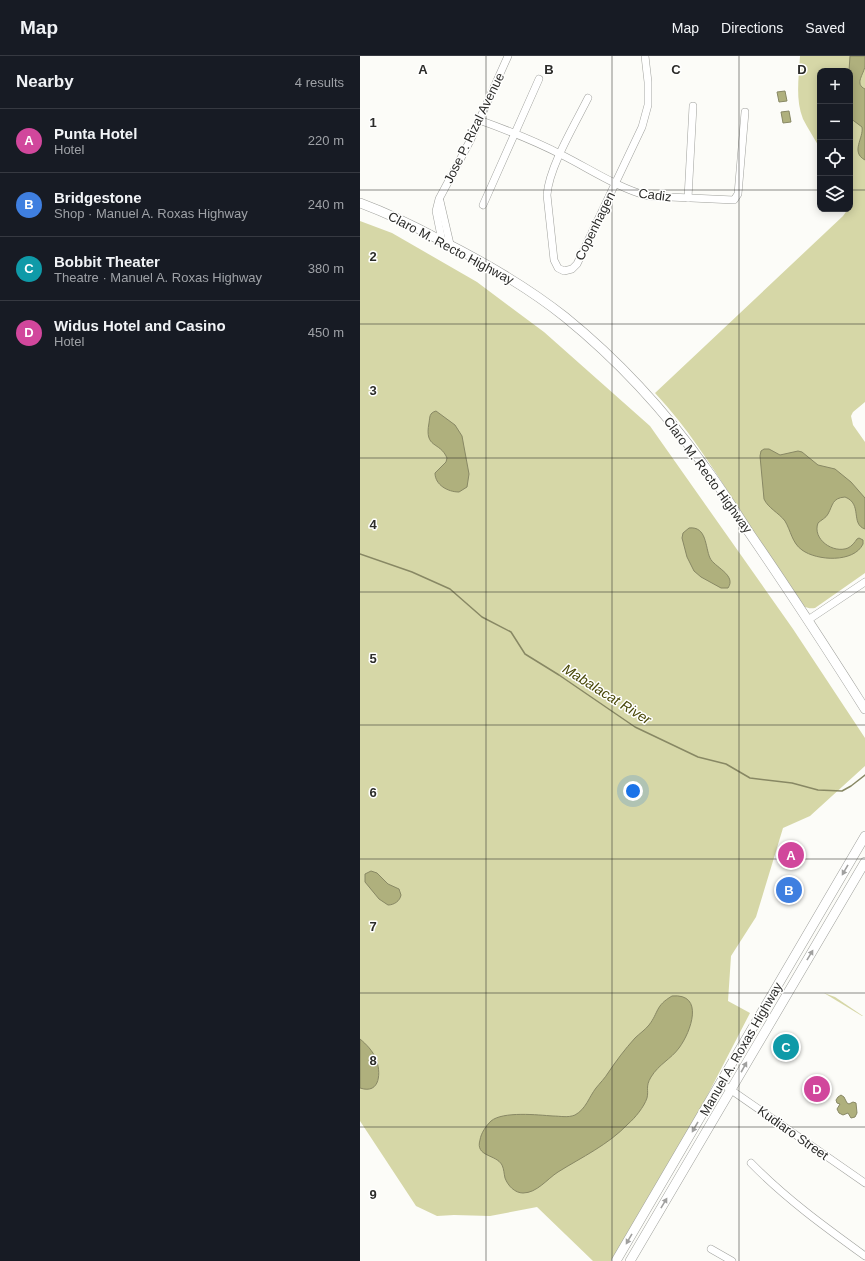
<!DOCTYPE html>
<meta charset="utf-8">
<style>
body{margin:0;font-family:Arial,sans-serif;background:#20242c;color:#f1f3f6}
.controls{position:absolute;right:12px;top:12px;display:grid;overflow:hidden;border-radius:8px;box-shadow:0 2px 10px #0003}
.controls button{width:36px;height:36px;display:grid;place-items:center;padding:0;border:0;border-bottom:1px solid #363941;background:#171b24;color:#f1f3f6;font:20px sans-serif}
.you{position:absolute;left:273px;top:735px;width:14px;height:14px;margin:-10px;border:3px solid #fff;border-radius:50%;background:#1a73e8;box-shadow:0 0 0 6px #1a73e833}
.badge{display:grid;place-items:center;width:26px;height:26px;border-radius:50%;background:#b45309;color:#fff;font-size:13px;font-weight:700}
.pin{position:absolute;translate:-50% -50%;border:2px solid #fff;box-shadow:0 1px 4px #0006}
.list{margin:0;padding:0;list-style:none}
h2{display:flex;justify-content:space-between;align-items:center;height:52px;margin:0;padding:0 16px;font-size:17px}
h2 small{font-size:13px;font-weight:400;color:#9ea1a6}
.list li{display:grid;grid-template-columns:26px 1fr auto;gap:12px;align-items:center;box-sizing:border-box;height:64px;padding:0 16px;border-top:1px solid #363941}
.list b{display:block;font-size:15px;white-space:nowrap}
.list p{margin:0;font-size:13px;white-space:nowrap;color:#9ea1a6}
.list em{font-size:13px;font-style:normal;color:#9ea1a6}
.icon{flex:none;width:22px;height:22px;fill:none;stroke:currentColor;stroke-width:2;stroke-linecap:round;stroke-linejoin:round}
.map{position:relative;flex:none;width:505px;height:1205px;overflow:hidden}
header{display:flex;align-items:center;gap:24px;box-sizing:border-box;height:56px;padding:0 20px;background:#171b24;border-bottom:1px solid #363941}
header strong{font-size:19px}
nav{display:flex;gap:22px;margin-inline-start:auto;font-size:14px}
main{display:flex}
aside{flex:1;background:#171b24}
.map>svg:first-child{display:block}
.green{fill:#d6d7a7}
.water{fill:#afb07d;stroke:#888864}
.lines{fill:none;stroke-linecap:round;stroke-linejoin:round}
.stream{stroke:#888864;stroke-width:1.5}
.minor-casing{stroke:#9fa09c;stroke-width:8}
.major-casing{stroke:#9fa09c;stroke-width:10}
.minor{stroke:#fff;stroke-width:7}
.major{stroke:#fff;stroke-width:9}
.oneway{fill:#a0a09f}
.grid{fill:none;stroke:#2c2c2a;stroke-width:1;stroke-opacity:0.55}
.labels{text-anchor:middle;dominant-baseline:central;stroke-width:3;stroke-linejoin:round;paint-order:stroke}
.street-label{font-size:13px;fill:#2c2c2a;stroke:#fffffe}
.water-label{font-size:14px;font-style:italic;fill:#484707;stroke:#fffffe}
.grid-label{font-size:13px;text-anchor:middle;font-weight:bold;fill:#2c2c2a;stroke:#fffffe;stroke-width:3;stroke-linejoin:round;paint-order:stroke}
</style>
<header>
<strong>Map</strong>
<nav><a>Map</a><a>Directions</a><a>Saved</a></nav>
</header>
<main>
<aside>
<h2>Nearby<small>4 results</small></h2>
<ul class="list">
<li><span class="badge" style="background:#d1479c">A</span><div><b>Punta Hotel</b><p>Hotel</p></div><em>220 m</em></li>
<li><span class="badge" style="background:#3f7fe0">B</span><div><b>Bridgestone</b><p>Shop · Manuel A. Roxas Highway</p></div><em>240 m</em></li>
<li><span class="badge" style="background:#0f9aa8">C</span><div><b>Bobbit Theater</b><p>Theatre · Manuel A. Roxas Highway</p></div><em>380 m</em></li>
<li><span class="badge" style="background:#d1479c">D</span><div><b>Widus Hotel and Casino</b><p>Hotel</p></div><em>450 m</em></li>
</ul>
</aside>
<div class="map">
<svg width="505" height="1205" viewBox="0 0 505 1205">
<rect width="100%" height="100%" fill="#fcfcf8"/>
<g class="green">
<path d="M440 0H505V346L493 356 491 360 493 369 505 386V517L455 552C447 553 444 551 439 546 418 514 397 481 376 448 351 409 327 371 295 337L483 160 488 153H490V15H460V93C455 83 448 73 443 63 435 43 439 21 440 0Z"/>
<path d="M0 165 32 177 117 226 184 276 290 370 433 573 505 682V710L450 760 423 772 396 861 371 900 368 945 390 957 330 1073 251 1205H233L177 1151 130 1160 94 1159 77 1160 56 1150 0 1065Z"/>
<path d="M464 937 475 941 503 960H502Z"/>
</g>
<g class="water">
<path d="M490 0H505C505 3 505 7 505 10 504 18 494 28 505 33V104C490 96 504 82 502 71L490 62V15H489Z"/>
<path d="M425 35 427 45 419 46 417 36Z"/>
<path d="M429 55 431 66 423 67 421 56Z"/>
<path d="M76 355 95 369 102 380 109 418 107 431 99 436C88 436 75 429 75 417L86 406 87 402C80 385 64 393 69 367 70 361 69 357 76 355Z"/>
<path d="M404 393H409L420 399 438 395 442 396 458 409 475 413 491 426 505 442V473C490 468 503 448 485 441 472 442 473 449 468 458 466 462 461 464 458 467 452 483 473 498 488 492 492 490 495 486 497 483L499 482 503 484V488C494 507 457 505 442 494 432 487 431 475 425 465 419 457 408 452 404 443L400 400 401 395Z"/>
<path d="M329 472C347 470 345 491 350 502 354 511 377 519 368 532H361L341 521 334 515 327 501 322 482 323 477Z"/>
<path d="M11 815 17 817 28 828 39 833 41 839C40 845 34 849 28 849L19 843 5 826V818Z"/>
<path d="M312 940C345 937 331 976 319 992 311 1003 299 1008 291 1021 285 1031 289 1034 287 1042 284 1051 275 1062 268 1068 248 1089 222 1101 198 1116 187 1123 177 1137 163 1137 155 1137 148 1130 145 1122 144 1118 144 1113 142 1109 136 1098 115 1101 120 1084 121 1077 126 1070 131 1065 143 1055 178 1059 193 1060 200 1060 208 1062 215 1059 226 1053 229 1041 236 1032 240 1027 245 1022 248 1017 256 1005 265 993 275 982 279 978 285 974 289 969 299 956 295 950 312 940Z"/>
<path d="M0 983C6 988 13 995 16 1003 21 1015 21 1039 0 1032Z"/>
<path d="M481 1039 484 1041 487 1047 489 1048 493 1046 496 1047 497 1057 495 1061 491 1062 488 1057 483 1059 479 1057 477 1053 480 1048 477 1047 476 1044 478 1041Z"/>
</g>
<g class="lines">
<path class="stream" d="M0 498 52 516 90 533 122 561 151 576 165 598 199 619 275 671 338 701 366 708 390 722 432 727 458 734 482 735 491 730 505 719"/>
<defs>
<g id="minor">
<path d="M228 42C215 68 189 111 187 139L194 204 198 212 204 215 212 213 217 208 282 71 288 49V26L285 0"/>
<path d="M119 64C147 74 175 85 202 99 230 113 258 132 288 140L374 144 378 138 385 56"/>
<path d="M328 142 333 50"/>
<path d="M80 145 90 188"/>
<path d="M123 149 179 23"/>
<path d="M82 185 76 155 79 143 110 85 148 0"/>
<path d="M448 564 505 526"/>
<path d="M361 1027 505 1127"/>
<path d="M391 1107C425 1142 465 1171 505 1200"/>
<path d="M351 1193 372 1205"/>
</g>
<g id="major">
<path d="M0 147C27 157 54 170 80 184 124 206 166 230 205 261 258 304 305 355 345 411 360 431 374 453 388 475 428 533 467 593 505 653"/>
<path d="M256 1205 505 780"/>
<path d="M270 1205 505 806"/>
</g>
</defs>
<use href="#minor" class="minor-casing"/>
<use href="#major" class="major-casing"/>
<use href="#minor" class="minor"/>
<use href="#major" class="major"/>
</g>
<defs><path id="oneway-solid" d="M-6-.8H1V-3.2L6.5 0L1 3.2V.8H-6Z"/></defs>
<g class="oneway">
<use href="#oneway-solid" transform="translate(485 814) rotate(120)"/>
<use href="#oneway-solid" transform="translate(450 899) rotate(-59)"/>
<use href="#oneway-solid" transform="translate(384 1011) rotate(-61)"/>
<use href="#oneway-solid" transform="translate(335 1071) rotate(120)"/>
<use href="#oneway-solid" transform="translate(304 1147) rotate(-59)"/>
<use href="#oneway-solid" transform="translate(269 1183) rotate(120)"/>
</g>
<path class="grid" d="M126 0V1205M252 0V1205M379 0V1205M0 134H460M490 134H505M0 268H505M0 402H505M0 536H505M0 669H505M0 803H505M0 937H505M0 1071H505"/>
<g class="labels">
<g class="street-label">
<text transform="translate(114 72) rotate(-64)">Jose P. Rizal Avenue</text>
<text transform="translate(295 139) rotate(7)">Cadiz</text>
<text transform="translate(235 170) rotate(-64)">Copenhagen</text>
<text transform="translate(91 192) rotate(28)">Claro M. Recto Highway</text>
<text transform="translate(348 419) rotate(54)">Claro M. Recto Highway</text>
<text transform="translate(381 993) rotate(-60)">Manuel A. Roxas Highway</text>
<text transform="translate(433 1077) rotate(35)">Kudiaro Street</text>
</g>
<g class="water-label">
<text transform="translate(247 638) rotate(32)">Mabalacat River</text>
</g>
</g>
<g class="grid-label">
<text x="63" y="18">A</text>
<text x="189" y="18">B</text>
<text x="316" y="18">C</text>
<text x="442" y="18">D</text>
<text x="13" y="71">1</text>
<text x="13" y="205">2</text>
<text x="13" y="339">3</text>
<text x="13" y="473">4</text>
<text x="13" y="607">5</text>
<text x="13" y="741">6</text>
<text x="13" y="875">7</text>
<text x="13" y="1009">8</text>
<text x="13" y="1143">9</text>
</g>
</svg>
<div class="controls">
<button>+</button>
<button>−</button>
<button><svg class="icon" aria-label="locate" viewBox="0 0 24 24"><circle cx="12" cy="12" r="6"/><path d="M12 2v4M12 18v4M2 12h4M18 12h4"/></svg></button>
<button><svg class="icon" aria-label="layers" viewBox="0 0 24 24"><path d="M12 4l9 5-9 5-9-5zM3 14l9 5 9-5"/></svg></button>
</div>
<div class="you"></div>
<div class="pin badge" style="left:431px;top:799px;background:#d1479c">A</div>
<div class="pin badge" style="left:429px;top:834px;background:#3f7fe0">B</div>
<div class="pin badge" style="left:426px;top:991px;background:#0f9aa8">C</div>
<div class="pin badge" style="left:457px;top:1033px;background:#d1479c">D</div>
</div>
</main>
